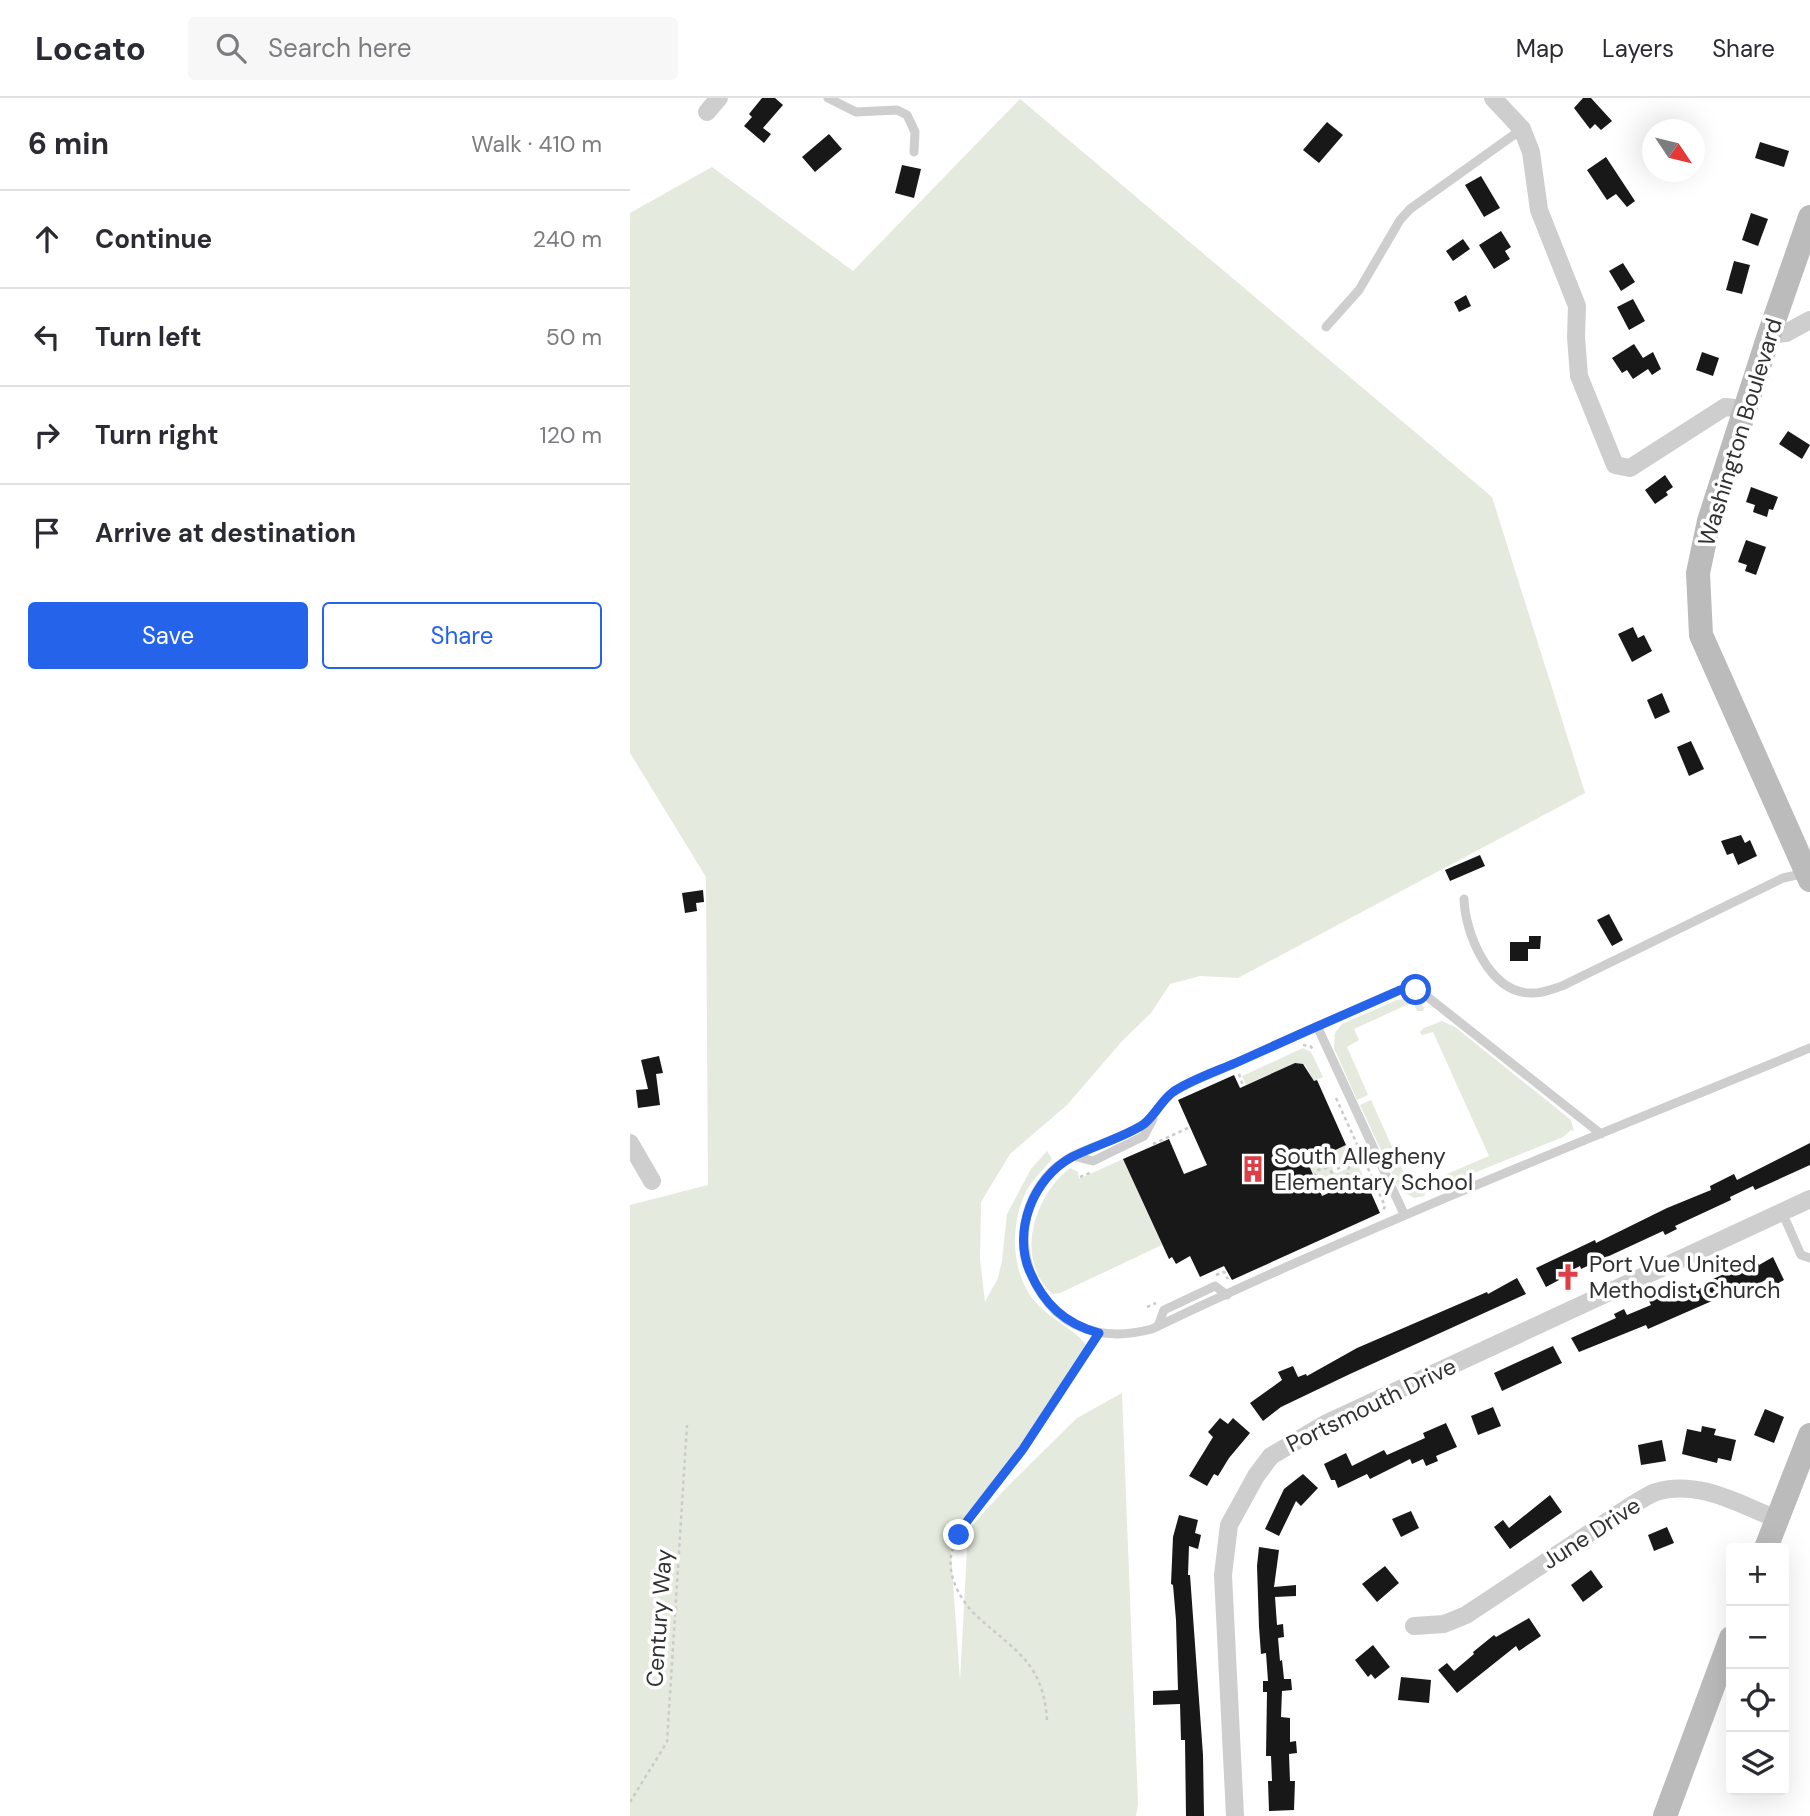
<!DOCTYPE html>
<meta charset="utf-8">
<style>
body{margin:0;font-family:"DM Sans",sans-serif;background:#f7f7f7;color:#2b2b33}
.controls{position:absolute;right:21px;bottom:21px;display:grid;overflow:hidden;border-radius:7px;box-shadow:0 7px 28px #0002}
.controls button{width:63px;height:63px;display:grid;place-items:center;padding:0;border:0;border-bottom:2px solid #e1e1e2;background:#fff;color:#2b2b33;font:35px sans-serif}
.compass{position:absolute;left:1012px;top:21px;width:63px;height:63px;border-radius:50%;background:#fff;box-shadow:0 7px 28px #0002;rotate:125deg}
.stop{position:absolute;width:21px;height:21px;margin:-16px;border:5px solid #2563eb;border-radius:50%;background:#fff}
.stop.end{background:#2563eb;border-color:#fff;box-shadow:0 2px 7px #0008}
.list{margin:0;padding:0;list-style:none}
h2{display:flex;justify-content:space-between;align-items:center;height:91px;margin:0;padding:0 28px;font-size:30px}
h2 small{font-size:23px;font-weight:400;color:#7c7c81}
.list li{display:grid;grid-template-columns:46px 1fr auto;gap:21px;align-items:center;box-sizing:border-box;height:98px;padding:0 28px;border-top:2px solid #e1e1e2}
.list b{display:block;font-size:26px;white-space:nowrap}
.list em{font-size:23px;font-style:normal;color:#7c7c81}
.actions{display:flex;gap:14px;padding:21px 28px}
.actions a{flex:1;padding:16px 0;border:2px solid #2563eb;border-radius:7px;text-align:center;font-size:24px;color:#2563eb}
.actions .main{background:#2563eb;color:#fff}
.icon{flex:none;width:38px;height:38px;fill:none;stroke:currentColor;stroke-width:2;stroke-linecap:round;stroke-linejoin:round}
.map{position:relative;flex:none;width:1180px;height:1718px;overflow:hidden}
header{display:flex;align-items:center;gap:42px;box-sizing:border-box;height:98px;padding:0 35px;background:#fff;border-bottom:2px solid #e1e1e2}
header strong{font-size:33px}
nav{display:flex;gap:38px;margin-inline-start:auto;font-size:24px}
.search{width:490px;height:63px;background:#f7f7f7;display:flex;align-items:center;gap:18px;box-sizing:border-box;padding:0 24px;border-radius:7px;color:#7c7c81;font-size:26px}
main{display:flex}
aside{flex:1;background:#fff}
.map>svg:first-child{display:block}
.green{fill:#e4eadd}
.building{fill:#181818}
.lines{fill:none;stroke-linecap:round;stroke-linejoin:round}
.path{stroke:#cbcbcb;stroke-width:2.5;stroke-dasharray:3.5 3.5;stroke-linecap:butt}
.lane{stroke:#cecece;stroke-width:9}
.street{stroke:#cecece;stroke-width:18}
.secondary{stroke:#bbb;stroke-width:24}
.route{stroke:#2563eb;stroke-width:9}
.labels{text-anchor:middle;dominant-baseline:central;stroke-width:7;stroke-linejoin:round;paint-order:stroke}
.street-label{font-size:23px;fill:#313131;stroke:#fff}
.poi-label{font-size:23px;fill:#313131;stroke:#fff;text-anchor:start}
</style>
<header>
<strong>Locato</strong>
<div class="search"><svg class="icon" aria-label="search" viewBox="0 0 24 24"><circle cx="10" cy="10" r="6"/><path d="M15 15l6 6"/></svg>Search here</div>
<nav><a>Map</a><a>Layers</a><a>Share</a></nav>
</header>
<main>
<aside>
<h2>6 min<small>Walk · 410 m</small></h2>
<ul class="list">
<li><svg class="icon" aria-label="ahead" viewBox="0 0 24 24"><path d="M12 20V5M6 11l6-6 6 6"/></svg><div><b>Continue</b></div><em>240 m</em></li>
<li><svg class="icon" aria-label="left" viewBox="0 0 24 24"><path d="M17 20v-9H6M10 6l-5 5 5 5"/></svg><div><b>Turn left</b></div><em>50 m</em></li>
<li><svg class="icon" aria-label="right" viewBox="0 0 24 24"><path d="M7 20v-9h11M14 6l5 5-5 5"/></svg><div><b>Turn right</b></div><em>120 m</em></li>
<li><svg class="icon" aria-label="arrive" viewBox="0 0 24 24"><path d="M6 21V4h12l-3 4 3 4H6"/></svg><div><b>Arrive at destination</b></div></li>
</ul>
<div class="actions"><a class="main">Save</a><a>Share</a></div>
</aside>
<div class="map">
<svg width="1180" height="1718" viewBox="0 0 1180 1718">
<rect width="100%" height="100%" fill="#fff"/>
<g class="green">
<path d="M390 1 862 399 955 695 608 880 570 878 540 886 521 915 493 942 437 1007 380 1056 351 1104 350 1161 355 1204 368 1180 372 1163 377 1116 401 1071 417 1053 422 1061C413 1072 401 1083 395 1096 379 1131 381 1181 410 1209 422 1221 449 1235 456 1247 436 1274 420 1305 401 1333 377 1367 349 1397 328 1433H321L319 1428 330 1583 338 1432 376 1390 447 1320 492 1295 508 1706 506 1718H0V1107L78 1087 76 779 0 655V115L82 69 223 173Z"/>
<path d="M780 900 790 903 794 910 793 913H787L783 904 724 931 729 942 717 949 738 997 727 1002 704 950 705 935 712 926 767 902Z"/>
<path d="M812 923 825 929 941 1022 944 1033 941 1032 933 1039 819 1085 813 1083 817 1076 859 1058 803 934 792 937 790 934 794 930Z"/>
<path d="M673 950 681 954 693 979 684 983 676 968 665 965 616 987 612 978Z"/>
<path d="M741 1002 781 1091 794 1088 796 1094 794 1098 784 1100 769 1091 730 1007Z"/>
<path d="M719 1046 724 1058 703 1068V1074L707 1075 727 1066 734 1079 684 1101 686 1085 678 1065Z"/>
<path d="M493 1061 532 1147 430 1195 422 1196C384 1160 404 1098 440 1070L448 1074 449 1081Z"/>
</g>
<g class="building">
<path d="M132 0H145L153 7 133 30 141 36 134 45 114 28 122 19 119 16Z"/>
<path d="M953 0H961L982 23 971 32 965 26 960 31 944 10Z"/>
<path d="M697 24 713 37 689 65 673 52Z"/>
<path d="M199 36 212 51 185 74 172 59Z"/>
<path d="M1130 44 1159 53 1154 69 1125 60Z"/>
<path d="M976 59 1005 103 997 109 986 96 977 102 957 72Z"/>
<path d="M272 67 291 71 284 100 265 95Z"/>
<path d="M851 78 870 110 854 119 835 87Z"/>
<path d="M1121 115 1138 121 1128 148 1112 142Z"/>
<path d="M871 133 881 149 875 153 880 161 864 171 849 147Z"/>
<path d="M833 141 840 151 823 163 816 153Z"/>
<path d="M1104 163 1120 167 1112 196 1096 192Z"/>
<path d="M993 165 1005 184 991 193 979 173Z"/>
<path d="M836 197 841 208 829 214 824 204Z"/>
<path d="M1003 201 1015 223 999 232 987 209Z"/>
<path d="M1004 246 1013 260 1023 254 1031 271 1022 277 1018 271 1003 281 997 272 992 275 982 260Z"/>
<path d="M1072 254 1089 260 1083 278 1066 272Z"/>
<path d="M1158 333 1180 347 1172 361 1149 346Z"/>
<path d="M1035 377 1043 389 1036 394 1038 397 1025 406 1015 392Z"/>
<path d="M1121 389 1148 399 1143 412 1139 411 1137 419 1123 414 1125 407 1116 404Z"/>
<path d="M1116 442 1136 449 1126 477 1115 473 1117 467 1108 464Z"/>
<path d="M1003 529 1008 540 1014 537 1022 553 1002 564 988 536Z"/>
<path d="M1032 595 1040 614 1025 621 1017 602Z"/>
<path d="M1061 643 1074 671 1059 678 1047 649Z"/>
<path d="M1111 737 1115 745 1120 742 1127 758 1108 767 1103 755 1097 757 1091 743Z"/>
<path d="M850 757 855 768 820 783 815 772Z"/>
<path d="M73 792 74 804 66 805 67 813 55 815 52 795Z"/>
<path d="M979 816 993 842 982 848 967 822Z"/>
<path d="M899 838H911L910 851H898V863H880V844H899Z"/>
<path d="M29 958 33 975 26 976 30 1007 8 1010 6 992 18 991 11 962Z"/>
<path d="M665 965 673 966 684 983 687 982 716 1047 678 1065 692 1098 734 1079 750 1115 602 1182 594 1168 570 1179 560 1158 546 1166 542 1159 539 1161 493 1061 539 1041 554 1076 577 1067 548 1002 604 977 610 990Z"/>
<path d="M1180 1045V1067L1125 1092 1123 1088 1100 1099 1101 1102 1045 1128 1047 1131 1035 1137 1033 1133 951 1171 950 1168 928 1179 929 1182 916 1189 906 1170 965 1142 966 1145 1037 1110 1081 1092 1080 1088 1104 1076 1107 1082Z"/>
<path d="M1143 1159 1154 1182 1141 1189 1137 1181 1125 1188 1123 1185 1018 1231 1016 1227 949 1254 941 1240 986 1220 984 1216 994 1211 997 1217 1021 1207 1019 1203 1032 1198 1033 1201 1055 1190 1058 1196 1084 1184 1083 1181 1105 1171 1126 1162 1129 1167Z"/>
<path d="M887 1180 896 1196 720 1276 651 1309 633 1323 620 1305 652 1282 648 1274 663 1268 668 1279 676 1276 677 1278 727 1250 857 1194 858 1196Z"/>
<path d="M923 1248 932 1265 872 1293 864 1275Z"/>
<path d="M863 1309 871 1328 848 1337 841 1318Z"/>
<path d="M1135 1311 1154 1319 1144 1345 1124 1337Z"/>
<path d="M590 1320 598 1326 603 1320 620 1335 599 1360 588 1378 584 1376 577 1388 559 1378 583 1339 578 1334Z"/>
<path d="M816 1325 827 1349 806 1358 808 1363 796 1368 793 1361 782 1366 780 1361 740 1381 737 1376 708 1390 705 1382H701L694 1366 716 1355 722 1368 754 1352 757 1357 795 1340 793 1335Z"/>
<path d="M1072 1328 1086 1331 1084 1337 1106 1342 1101 1363 1088 1360 1087 1365 1052 1356 1057 1331 1071 1334Z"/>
<path d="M1032 1342 1036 1363 1011 1367 1008 1347Z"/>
<path d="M673 1376 688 1390 671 1408 666 1403 649 1438 635 1431 654 1391Z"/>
<path d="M920 1397 932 1414 880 1451 864 1429 873 1422 879 1430Z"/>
<path d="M781 1413 789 1430 771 1439 762 1421Z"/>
<path d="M549 1417 568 1422 565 1435 571 1437 568 1451 559 1448 558 1477H560L573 1657 574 1718H556L555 1642H551L550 1606 523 1607V1593L548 1592 546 1522 543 1487 541 1486 543 1439Z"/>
<path d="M1037 1429 1044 1445 1024 1453 1018 1437Z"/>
<path d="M629 1449 649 1452 644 1489 666 1487V1498L645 1499 647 1527 653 1526 654 1539 648 1540 650 1563 652 1562 654 1581H661L662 1592 652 1593 651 1619 660 1620V1644L666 1643 667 1655 659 1656 660 1683H665L664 1712 639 1713 638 1683H642L641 1658H636L637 1594H633V1583H638L636 1555 631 1556 629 1529 627 1468Z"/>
<path d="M755 1468 769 1485 747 1504 732 1486Z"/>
<path d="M961 1472 973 1489 953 1504 941 1487Z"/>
<path d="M899 1520 911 1538 889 1553 886 1548 827 1595 808 1572 817 1565 824 1573 844 1556 843 1554 864 1537 866 1539Z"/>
<path d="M743 1547 760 1569 745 1581 741 1576 738 1579 725 1562Z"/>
<path d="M771 1579 801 1582 799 1605 768 1602Z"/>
</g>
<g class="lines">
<g class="path">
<path d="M673 947 680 948 685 953"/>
<path d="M609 976 613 988"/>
<path d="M706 1000 755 1108 752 1115"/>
<path d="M523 1046 558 1030"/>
<circle cx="694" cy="1079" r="9"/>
<path d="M707 1071 733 1059"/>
<path d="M450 1079 460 1075"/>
<path d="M702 1080 717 1077 720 1065"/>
<path d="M586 1177 594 1174 598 1181"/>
<path d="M517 1209 526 1205"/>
<path d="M417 1622C413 1566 388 1555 350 1521 331 1505 314 1475 323 1450 334 1414 372 1382 394 1351 418 1316 440 1279 463 1243"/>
<path d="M0 1704 37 1644 57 1327"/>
</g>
<g class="lane">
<path d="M198 0 226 14 267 12 277 17 285 34 284 54"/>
<path d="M696 229 729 192 770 122 780 111 892 31"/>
<path d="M834 801C835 835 859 894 900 895 911 896 922 891 932 888L1153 780 1176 775"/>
<path d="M687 928 774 1116"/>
<path d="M971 1036 799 900 787 892H770C717 915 663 939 610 963 590 973 560 982 542 995 531 1003 525 1018 514 1026 494 1040 463 1047 441 1059 386 1090 381 1161 419 1206 445 1237 485 1241 522 1231 737 1128 959 1041 1180 950"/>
<path d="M443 1058 463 1063 514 1038 523 1021"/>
<path d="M1152 1114 1171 1157 1180 1160"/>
<path d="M528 1228 534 1212 585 1188 597 1197"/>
</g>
<g class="street">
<path d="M863 0 892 31 901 54 909 112 947 208 946 239 949 278 985 367 1000 370 1095 309 1117 311"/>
<path d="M77 14 89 0"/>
<path d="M1139 237 1156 235 1180 222"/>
<path d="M0 1045 22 1083"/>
<path d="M784 1528 814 1526 836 1517 1002 1407C1009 1403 1018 1397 1026 1394 1067 1381 1109 1406 1147 1421"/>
<path d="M605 1718 593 1477 599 1427 626 1378 641 1358 695 1326 1180 1101"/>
</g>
<g class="secondary">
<path d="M1180 119 1139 237 1079 423 1068 475 1071 537 1180 782"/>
<path d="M1136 1450 1180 1337"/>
<path d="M1035 1718 1101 1540"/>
</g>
</g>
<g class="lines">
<path class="route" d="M329 1437 338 1422 393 1351 469 1235C435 1226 414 1206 400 1174 382 1134 403 1080 442 1059 463 1048 495 1039 514 1026 525 1017 531 1003 543 994 560 982 590 972 610 963 663 939 717 915 770 892H786"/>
</g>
<defs>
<symbol id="building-bare" viewBox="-9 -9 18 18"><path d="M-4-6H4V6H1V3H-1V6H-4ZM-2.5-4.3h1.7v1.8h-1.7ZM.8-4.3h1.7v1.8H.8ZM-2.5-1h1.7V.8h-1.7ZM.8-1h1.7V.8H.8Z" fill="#dc3f48" stroke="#fff" stroke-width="2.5" paint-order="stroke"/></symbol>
<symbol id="church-bare" viewBox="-9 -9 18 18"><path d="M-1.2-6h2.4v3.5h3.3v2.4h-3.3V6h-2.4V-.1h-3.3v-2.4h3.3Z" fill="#dc3f48" stroke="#fff" stroke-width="2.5" paint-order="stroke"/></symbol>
</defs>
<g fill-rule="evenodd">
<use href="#building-bare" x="604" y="1052" width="38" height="38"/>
<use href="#church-bare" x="919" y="1160" width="38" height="38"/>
</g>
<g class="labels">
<g class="street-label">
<text transform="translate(1110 334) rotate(-73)">Washington Boulevard</text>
<text transform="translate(741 1307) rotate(-26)">Portsmouth Drive</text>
<text transform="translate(961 1435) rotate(-33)">June Drive</text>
<text transform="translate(29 1520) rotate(-86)">Century Way</text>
</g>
<g class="poi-label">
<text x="644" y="1058">South Allegheny<tspan x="644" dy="26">Elementary School</tspan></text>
<text x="959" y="1166">Port Vue United<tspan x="959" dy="26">Methodist Church</tspan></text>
</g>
</g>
</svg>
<div class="controls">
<button>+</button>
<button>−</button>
<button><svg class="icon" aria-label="locate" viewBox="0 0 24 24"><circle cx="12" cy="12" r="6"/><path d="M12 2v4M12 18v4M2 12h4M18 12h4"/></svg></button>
<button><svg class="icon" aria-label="layers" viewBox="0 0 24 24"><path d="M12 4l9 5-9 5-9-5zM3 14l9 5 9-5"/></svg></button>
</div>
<svg class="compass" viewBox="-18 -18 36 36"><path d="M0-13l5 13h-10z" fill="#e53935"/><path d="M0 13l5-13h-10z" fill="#7c7c81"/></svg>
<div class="stop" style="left:786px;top:892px"></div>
<div class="stop end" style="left:329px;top:1437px"></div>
</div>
</main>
